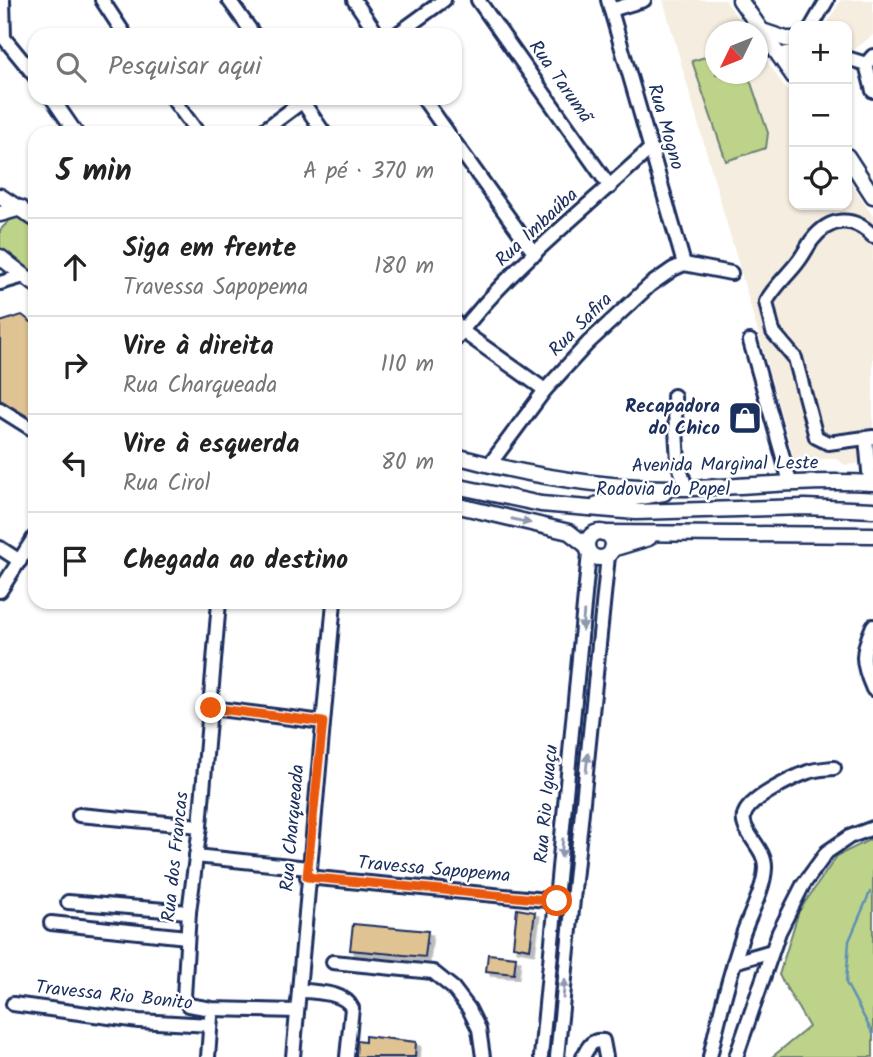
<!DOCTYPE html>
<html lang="pt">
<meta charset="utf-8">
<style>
body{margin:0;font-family:Kalam,sans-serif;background:#f6f6f6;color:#222}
.controls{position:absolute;right:21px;top:21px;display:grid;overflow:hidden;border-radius:14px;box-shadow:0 2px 5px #0004}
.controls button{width:63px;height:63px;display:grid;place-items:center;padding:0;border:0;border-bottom:2px solid #e0e0e0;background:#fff;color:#222;font:35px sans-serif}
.compass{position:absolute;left:705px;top:21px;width:63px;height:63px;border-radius:50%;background:#fff;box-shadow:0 2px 5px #0004;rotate:227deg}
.stop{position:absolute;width:21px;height:21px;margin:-16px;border:5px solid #ea580c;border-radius:50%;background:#fff}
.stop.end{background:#ea580c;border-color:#fff;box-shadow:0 2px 7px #0008}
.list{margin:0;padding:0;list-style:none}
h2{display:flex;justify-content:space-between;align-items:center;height:91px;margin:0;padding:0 28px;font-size:30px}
h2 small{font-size:23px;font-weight:400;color:#767676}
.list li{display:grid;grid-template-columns:46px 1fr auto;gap:21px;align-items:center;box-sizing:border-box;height:98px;padding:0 28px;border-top:2px solid #e0e0e0}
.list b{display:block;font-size:26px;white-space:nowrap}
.list p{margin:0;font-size:23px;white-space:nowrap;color:#767676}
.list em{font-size:23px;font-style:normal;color:#767676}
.icon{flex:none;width:38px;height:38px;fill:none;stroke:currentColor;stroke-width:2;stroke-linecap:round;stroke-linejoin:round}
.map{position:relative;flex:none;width:873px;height:1057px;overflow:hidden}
.search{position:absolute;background:#fff;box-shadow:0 2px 5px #0004;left:28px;top:28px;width:434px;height:77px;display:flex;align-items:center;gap:18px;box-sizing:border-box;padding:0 24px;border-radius:21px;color:#767676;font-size:26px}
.panel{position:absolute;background:#fff;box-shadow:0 2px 5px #0004;left:28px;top:126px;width:434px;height:483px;border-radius:21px}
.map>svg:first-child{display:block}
.built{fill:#f5eddf}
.green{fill:#bdd389;stroke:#6c8174;stroke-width:2}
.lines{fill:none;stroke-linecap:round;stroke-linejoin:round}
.stream{stroke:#5f90b4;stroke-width:2.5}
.building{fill:#dfc393;stroke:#1b2f5e;stroke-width:2;filter:url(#shadow)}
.minor-casing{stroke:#1b2f5e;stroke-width:18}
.major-casing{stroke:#1b2f5e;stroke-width:19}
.minor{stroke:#fff;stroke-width:12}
.major{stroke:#fff;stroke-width:14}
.oneway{fill:#8d97ae}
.route{stroke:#ea580c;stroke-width:9}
.labels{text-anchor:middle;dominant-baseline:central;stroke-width:5;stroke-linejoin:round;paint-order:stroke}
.street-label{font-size:19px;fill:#1b2f5e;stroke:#fff}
.poi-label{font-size:19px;font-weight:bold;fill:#1b2f5e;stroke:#fff;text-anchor:end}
</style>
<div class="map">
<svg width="873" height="1057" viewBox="0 0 873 1057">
<defs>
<filter id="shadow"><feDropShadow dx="4.5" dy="4.5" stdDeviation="0" flood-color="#0004"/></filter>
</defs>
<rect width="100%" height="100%" fill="#fff"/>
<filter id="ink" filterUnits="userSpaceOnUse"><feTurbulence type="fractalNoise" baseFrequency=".0143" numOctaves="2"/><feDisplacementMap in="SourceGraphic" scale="14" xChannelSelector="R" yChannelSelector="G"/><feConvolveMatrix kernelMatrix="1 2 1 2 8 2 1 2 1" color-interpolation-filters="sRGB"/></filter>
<g filter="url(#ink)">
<g class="built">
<path d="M663 0H725L747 31 716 32V74H758V48L794 101V205H847V178L873 216V462L845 465 835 458 795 462Z"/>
<path d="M841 0H873V35L850 53 847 52V26L826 25Z"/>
</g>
<g class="green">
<path d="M715 54 716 74H748L768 133 766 148 726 161 692 61Z"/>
<path d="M19 216 35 228V280L0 252V230L12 218Z"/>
<path d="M873 838V1057H772L809 1027 779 975 799 911 837 856Z"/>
</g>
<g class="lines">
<path class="stream" d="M870 892 849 941 846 983 873 1034"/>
</g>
<g class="building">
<path d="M22 315 35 325V421L0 400V322Z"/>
<path d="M517 909 535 912 530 949 513 946Z"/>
<path d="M353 924 428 931 425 957 350 950Z"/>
<path d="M488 954 516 957 514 974 486 971Z"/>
<path d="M365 1036 416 1042 415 1057H356L357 1041 365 1042Z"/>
</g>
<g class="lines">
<defs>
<g id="minor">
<path d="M3 0 4 38 35 76"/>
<path d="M102 0 125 35"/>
<path d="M229 0 254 35"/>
<path d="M354 0 378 35"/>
<path d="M478 0 610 187"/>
<path d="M608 0 684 264"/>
<path d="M611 10 644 0"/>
<path d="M812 26 827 0"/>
<path d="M396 35 444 0"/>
<path d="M779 55 794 51"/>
<path d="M873 56 866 64 873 91"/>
<path d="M847 58 866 64"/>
<path d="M52 98 76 133"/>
<path d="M172 98 198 133"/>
<path d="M300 98 324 133"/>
<path d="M423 98 448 133"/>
<path d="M260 133 307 98"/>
<path d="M455 143 535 254"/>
<path d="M873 236C853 215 830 217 812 240 807 247 803 256 797 263 787 276 774 287 766 302L773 332 795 358 816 437 828 443 873 437"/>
<path d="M0 283 24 276"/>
<path d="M455 322 462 331 545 390"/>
<path d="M455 340C509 267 585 210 651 148"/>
<path d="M750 341 790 482"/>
<path d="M674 396 678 462 686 488"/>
<path d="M0 409 35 431"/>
<path d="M866 438 870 482"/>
<path d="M490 464 545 390 588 343 650 285 673 269 684 264 731 273"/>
<path d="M0 548 20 561"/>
<path d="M0 591 35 536"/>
<path d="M219 602 200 826 189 912 184 997 188 1005 212 1009 297 1011"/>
<path d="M873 626C861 653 861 662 873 689"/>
<path d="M211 708 323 722"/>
<path d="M79 815 200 826"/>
<path d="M196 856 308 868"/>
<path d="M307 877 557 901"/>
<path d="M68 902 189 912"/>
<path d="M51 923 187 937"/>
<path d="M333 962 433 972 453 988 469 1009 479 1029 483 1057"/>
<path d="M734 962 772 951"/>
<path d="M299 990C315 993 344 991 352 1008L347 1057"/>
<path d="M13 1004 139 1021 210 1025"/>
<path d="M208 1057 211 1017"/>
<path d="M293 1057 334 602"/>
<path d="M541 1057 589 553"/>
<path d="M557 1057 608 556"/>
<path d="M583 1057C588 1048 591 1039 603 1041L606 1057"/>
<path d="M710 1057C719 1015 730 974 743 934 750 913 764 890 765 868 766 846 735 829 746 811 754 797 792 778 808 772 817 769 825 769 834 768"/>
<path d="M736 1057 779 932 803 885 827 852 849 837 873 828"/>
</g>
<g id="major">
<path d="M740 0 794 77"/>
<path d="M762 31 786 39H794"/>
<path d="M847 156 873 196"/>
<path d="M0 196 35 219"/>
<path d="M0 214 21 208"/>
<path d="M0 257 35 284"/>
<path d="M455 456C529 476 609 489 687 488 749 487 811 479 873 483"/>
<path d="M455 486 541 504 636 512 805 507 873 510"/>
<path d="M598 504 664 493"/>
<path d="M455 505 569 532 587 546"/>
<circle cx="600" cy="545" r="13"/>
<path d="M603 533 873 535"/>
<path d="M612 549 649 538"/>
</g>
</defs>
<use href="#minor" class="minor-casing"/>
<use href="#major" class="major-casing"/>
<use href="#minor" class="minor"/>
<use href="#major" class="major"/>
</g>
<defs><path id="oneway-solid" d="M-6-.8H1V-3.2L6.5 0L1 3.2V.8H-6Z" transform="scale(1.75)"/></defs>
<g class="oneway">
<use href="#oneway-solid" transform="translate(521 521) rotate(13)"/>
<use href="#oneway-solid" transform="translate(583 621) rotate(95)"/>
<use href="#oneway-solid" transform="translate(587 763) rotate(-84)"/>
<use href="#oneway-solid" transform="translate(562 848) rotate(95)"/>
<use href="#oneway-solid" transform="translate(564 989) rotate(-84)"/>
</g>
</g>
<g class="lines" filter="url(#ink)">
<path class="route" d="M211 708 323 722 307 877 557 901"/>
</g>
<defs>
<symbol id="shop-square" viewBox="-11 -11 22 22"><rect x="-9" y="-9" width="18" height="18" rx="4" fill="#1b2f5e" stroke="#fff"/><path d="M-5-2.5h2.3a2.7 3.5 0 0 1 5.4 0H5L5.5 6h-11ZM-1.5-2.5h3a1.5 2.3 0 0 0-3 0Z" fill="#fff"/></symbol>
</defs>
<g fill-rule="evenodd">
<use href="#shop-square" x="726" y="399" width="38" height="38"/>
</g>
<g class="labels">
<g class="street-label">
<text transform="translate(560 82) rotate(55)">Rua Tarumã</text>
<text transform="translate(665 127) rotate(74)">Rua Mogno</text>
<text transform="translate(537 228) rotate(-43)">Rua Imbaúba</text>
<text transform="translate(581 325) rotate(-45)">Rua Safira</text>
<text transform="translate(725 465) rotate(-1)">Avenida Marginal Leste</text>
<text x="663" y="490">Rodovia do Papel</text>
<text transform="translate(547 804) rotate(-85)">Rua Rio Iguaçu</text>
<text transform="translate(293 828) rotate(-85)">Rua Charqueada</text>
<text transform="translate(176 857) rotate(-84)">Rua dos Francas</text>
<text transform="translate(434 870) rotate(5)">Travessa Sapopema</text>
<text transform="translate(114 996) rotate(6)">Travessa Rio Bonito</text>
</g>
<g class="poi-label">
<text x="720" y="407">Recapadora<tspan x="720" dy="22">do Chico</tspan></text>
</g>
</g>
</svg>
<div class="controls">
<button>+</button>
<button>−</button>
<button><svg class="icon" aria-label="locate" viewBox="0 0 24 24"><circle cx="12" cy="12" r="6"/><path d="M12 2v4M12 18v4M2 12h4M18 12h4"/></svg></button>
</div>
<svg class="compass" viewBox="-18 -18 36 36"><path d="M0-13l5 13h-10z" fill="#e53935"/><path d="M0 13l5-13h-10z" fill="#767676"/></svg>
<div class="stop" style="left:557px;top:901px"></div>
<div class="stop end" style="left:211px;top:708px"></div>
<div class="search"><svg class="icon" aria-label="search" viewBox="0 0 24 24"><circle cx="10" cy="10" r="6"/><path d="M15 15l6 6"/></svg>Pesquisar aqui</div>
<section class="panel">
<h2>5 min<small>A pé · 370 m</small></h2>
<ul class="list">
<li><svg class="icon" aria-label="ahead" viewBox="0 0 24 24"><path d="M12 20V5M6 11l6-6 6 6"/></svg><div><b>Siga em frente</b><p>Travessa Sapopema</p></div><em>180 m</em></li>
<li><svg class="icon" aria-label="right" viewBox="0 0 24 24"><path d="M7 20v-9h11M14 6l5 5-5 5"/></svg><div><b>Vire à direita</b><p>Rua Charqueada</p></div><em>110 m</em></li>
<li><svg class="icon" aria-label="left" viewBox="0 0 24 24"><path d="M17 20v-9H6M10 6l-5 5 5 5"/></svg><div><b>Vire à esquerda</b><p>Rua Cirol</p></div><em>80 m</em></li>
<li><svg class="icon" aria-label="arrive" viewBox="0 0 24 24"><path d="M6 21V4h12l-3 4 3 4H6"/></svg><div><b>Chegada ao destino</b></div></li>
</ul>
</section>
</div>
